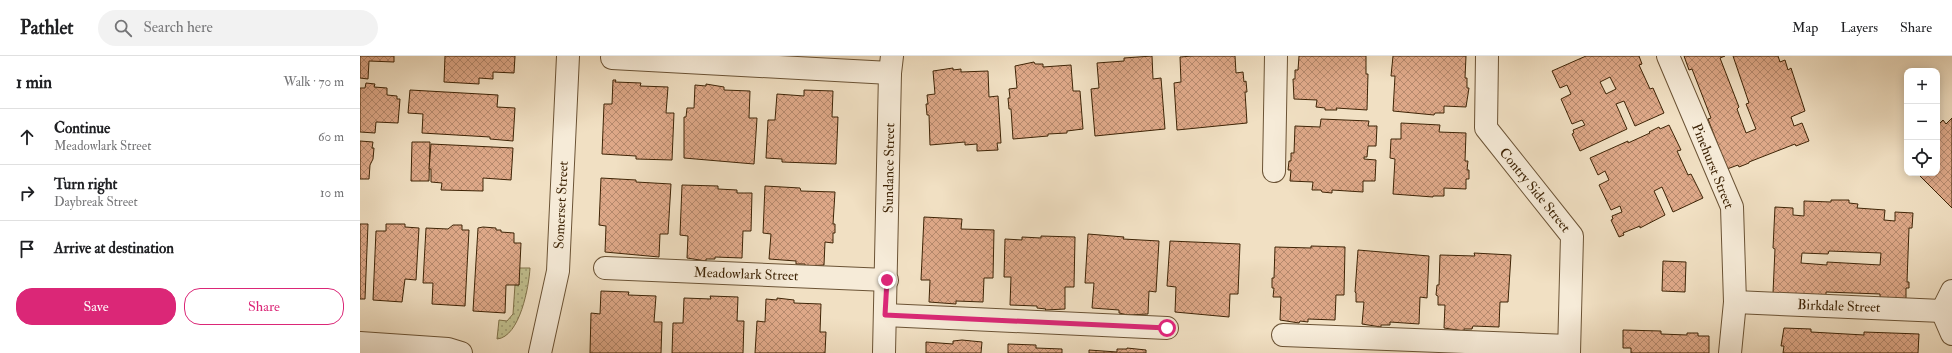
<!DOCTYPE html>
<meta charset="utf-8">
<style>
body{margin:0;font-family:"IM FELL Double Pica",serif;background:#f2f2f2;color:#202124}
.controls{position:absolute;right:12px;top:12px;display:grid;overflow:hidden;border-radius:8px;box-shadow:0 2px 10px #0003}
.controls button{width:36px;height:36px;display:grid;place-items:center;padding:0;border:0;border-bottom:1px solid #e0e0e0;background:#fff;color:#202124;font:20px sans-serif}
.stop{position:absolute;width:12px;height:12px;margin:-9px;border:3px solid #db2777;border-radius:50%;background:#fff}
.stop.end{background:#db2777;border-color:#fff;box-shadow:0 1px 4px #0008}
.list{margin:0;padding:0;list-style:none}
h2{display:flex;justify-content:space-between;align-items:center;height:52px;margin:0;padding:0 16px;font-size:17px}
h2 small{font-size:13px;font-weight:400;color:#757577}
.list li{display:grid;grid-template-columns:26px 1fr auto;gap:12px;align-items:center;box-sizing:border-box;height:56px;padding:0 16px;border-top:1px solid #e0e0e0}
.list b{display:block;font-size:15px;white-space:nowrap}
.list p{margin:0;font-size:13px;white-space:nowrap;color:#757577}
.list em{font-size:13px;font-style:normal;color:#757577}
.actions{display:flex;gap:8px;padding:12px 16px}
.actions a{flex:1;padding:9px 0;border:1px solid #db2777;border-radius:16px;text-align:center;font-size:14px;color:#db2777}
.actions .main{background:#db2777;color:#fff}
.icon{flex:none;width:22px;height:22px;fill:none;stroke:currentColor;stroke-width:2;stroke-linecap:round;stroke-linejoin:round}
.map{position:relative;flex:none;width:1592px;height:297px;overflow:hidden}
header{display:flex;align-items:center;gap:24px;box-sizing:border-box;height:56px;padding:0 20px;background:#fff;border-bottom:1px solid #e0e0e0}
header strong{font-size:19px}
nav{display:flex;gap:22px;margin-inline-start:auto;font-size:14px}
.search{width:280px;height:36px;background:#f2f2f2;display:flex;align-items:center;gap:10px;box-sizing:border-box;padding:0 14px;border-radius:22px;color:#757577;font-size:15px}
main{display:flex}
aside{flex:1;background:#fff}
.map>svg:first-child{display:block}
.grass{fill:url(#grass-dots);stroke:#80724a}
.building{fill:url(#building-cross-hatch);stroke:#3e2406;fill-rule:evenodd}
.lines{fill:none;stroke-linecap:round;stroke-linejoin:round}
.street-casing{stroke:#6b5335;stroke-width:24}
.street{stroke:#f6ebd8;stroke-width:22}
.route{stroke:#db2777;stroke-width:5}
.labels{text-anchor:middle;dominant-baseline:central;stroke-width:3;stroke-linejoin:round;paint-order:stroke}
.street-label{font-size:14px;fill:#3e2406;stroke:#f6ebd8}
</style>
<header>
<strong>Pathlet</strong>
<div class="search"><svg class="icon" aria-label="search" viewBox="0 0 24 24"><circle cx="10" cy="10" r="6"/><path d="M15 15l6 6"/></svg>Search here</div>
<nav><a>Map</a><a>Layers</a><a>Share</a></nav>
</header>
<main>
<aside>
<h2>1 min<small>Walk · 70 m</small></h2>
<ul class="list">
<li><svg class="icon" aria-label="ahead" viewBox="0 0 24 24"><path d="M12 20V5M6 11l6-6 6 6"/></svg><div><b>Continue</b><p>Meadowlark Street</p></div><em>60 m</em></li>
<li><svg class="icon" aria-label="right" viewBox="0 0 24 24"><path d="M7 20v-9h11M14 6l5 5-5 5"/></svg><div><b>Turn right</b><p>Daybreak Street</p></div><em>10 m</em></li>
<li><svg class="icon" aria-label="arrive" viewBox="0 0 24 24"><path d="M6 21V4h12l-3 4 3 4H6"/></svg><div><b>Arrive at destination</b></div></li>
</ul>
<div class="actions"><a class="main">Save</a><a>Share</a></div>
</aside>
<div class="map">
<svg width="1592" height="297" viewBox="0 0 1592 297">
<defs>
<pattern id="grass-dots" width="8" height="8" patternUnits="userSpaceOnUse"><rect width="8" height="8" fill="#c1c08f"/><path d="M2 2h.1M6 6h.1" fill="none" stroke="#9e9c73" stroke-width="1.8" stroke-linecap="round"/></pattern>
<pattern id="building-cross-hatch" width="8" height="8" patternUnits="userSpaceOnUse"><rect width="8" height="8" fill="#dea888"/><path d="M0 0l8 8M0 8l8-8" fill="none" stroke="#b5896d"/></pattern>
</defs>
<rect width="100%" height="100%" fill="#f1e0c3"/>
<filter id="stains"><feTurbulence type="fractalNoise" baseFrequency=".005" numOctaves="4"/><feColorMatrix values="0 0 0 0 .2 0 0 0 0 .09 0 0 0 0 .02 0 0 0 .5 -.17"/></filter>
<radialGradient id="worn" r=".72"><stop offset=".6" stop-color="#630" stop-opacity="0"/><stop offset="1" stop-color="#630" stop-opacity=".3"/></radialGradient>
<path class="grass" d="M159 212H170C169 230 160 281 137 283L139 264 147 265 153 258 155 229H159Z"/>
<g class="building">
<path d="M0 0H34V6L9 5 8 23 0 22Z"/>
<path d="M85 0H155L154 17 133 16V23L119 22V28L84 26Z"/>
<path d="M792 0 793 23 801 22 805 73 735 80 731 33 739 32 737 7 764 5V2Z"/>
<path d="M832 0H875L876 17 883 16 884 26 886 25 887 36H885L887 67 817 74 814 27 821 26 820 1Z"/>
<path d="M939 0H1006V18H1008L1007 54 976 52 977 54H965V52L956 51 957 44 934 43 933 23H935V14H938Z"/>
<path d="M1033 0H1106L1105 22H1107V32H1109L1106 51 1084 50V57H1075L1074 59 1033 55 1035 20H1031Z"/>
<path d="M1226 0H1279L1282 8 1279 9 1290 33 1293 32 1304 57 1275 70 1264 45 1256 48 1267 73 1220 95 1212 78 1214 77 1213 74 1225 69 1222 64 1212 68 1201 43 1211 38 1207 29 1200 32 1192 15ZM1250 21 1256 33 1246 38 1240 26Z"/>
<path d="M1324 0H1365L1360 2 1379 51 1377 53 1386 77 1396 73 1386 48 1389 47 1373 0H1418L1420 6 1425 4 1428 14 1431 12 1445 55 1431 61 1434 70 1442 67 1449 85 1436 90 1435 88 1389 106V107L1379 111 1378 109 1367 113 1348 63 1351 62 1332 13 1329 14Z"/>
<path d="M674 6 675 8H683V11L711 9 713 35H720L723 73 707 75V77L688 78V80L653 83 651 53H649L648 42H650L649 33 657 32 655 10Z"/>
<path d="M593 12V14L601 13V16L628 15 629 41 638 40 641 87H637L638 94 617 95V88L605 89V86L570 89 569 59H567L566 48H568L567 39 575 38 573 15Z"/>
<path d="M253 24H256L255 26 281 27 280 30 308 31 306 57H314L312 104 276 103V100L242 98 244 48H252Z"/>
<path d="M6 27 15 28 14 31 27 32V39L37 40V43H40L38 67 16 66 15 77 0 76V32H5Z"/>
<path d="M346 28 364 31V34L390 35 389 62H397L394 108 324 102V61H326L327 52H334L335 29 346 30Z"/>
<path d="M50 34 138 39 137 51 155 52 153 85 130 83V81L62 77 63 58 48 57Z"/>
<path d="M444 34 473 35 472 61H478L476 108 422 106V103L406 102 408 64H415L417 38 444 40Z"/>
<path d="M1592 62V152L1557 117H1577V70L1583 64 1586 68Z"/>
<path d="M961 63 1009 65 1008 70H1017L1016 90H1008L1007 101H1004V103L1016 104 1015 125H1003V136L972 134V137L962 136 961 134H952L953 126 930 125 931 114H928L929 105H931V97H934L935 70 960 71Z"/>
<path d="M1041 67 1080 69 1079 76 1106 77 1105 105H1108L1107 114H1109V123H1106V133L1084 132V140H1073V141L1033 138 1035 103 1030 102 1031 83H1041Z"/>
<path d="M1309 69 1321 94 1317 95 1328 119 1331 118 1343 142 1313 156 1302 131 1294 135 1305 159 1280 172V170L1263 177 1264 179 1259 181 1251 164 1253 163 1252 160 1262 156 1260 150 1251 154 1239 129 1249 124 1245 115 1238 119 1230 102 1268 85V87L1290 77 1289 76 1299 71 1300 73Z"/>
<path d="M0 85 13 86 12 92H14L13 103 10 109 9 123H0Z"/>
<path d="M52 86H70L69 125H51Z"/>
<path d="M71 88 153 92 151 124 123 122V135L81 134 82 127 71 126V113H69Z"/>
<path d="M241 122 276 124V126L311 128 308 178H300L299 201 245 196 246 170 239 169Z"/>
<path d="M322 129 358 130V133L377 134V137H392L391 175H383L382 202 355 201V203H346V205L327 202 328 180 320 179Z"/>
<path d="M405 130 440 132 441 135 475 136 473 168H475V177H473V187L465 186 464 209 445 210V208H436V205L409 203 411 178 403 177Z"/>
<path d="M1471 144H1489V147L1498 148 1497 152 1525 154 1524 164 1535 165V156L1553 157 1552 172H1549L1547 226H1549V232H1546V243L1520 242V238L1466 236V239L1413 237 1415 193 1413 192 1415 151 1433 152V159L1444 160V145L1471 146ZM1469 195 1521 197 1520 209 1467 206V209L1441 207 1442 197 1468 198Z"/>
<path d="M564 161 602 163 601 173 634 174 633 222H624L623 246 596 245V248L569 246 570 224H561Z"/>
<path d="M0 168H8L5 243H0Z"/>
<path d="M26 168H45V171L59 172 56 224 45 223 42 246 13 244 16 175H26Z"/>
<path d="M93 169H102V174H109L105 250 72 248 73 227H63L66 172 88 173Z"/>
<path d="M123 171 136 172V174H141V176L154 177V187H161L159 229H146L145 257 113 255 118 172Z"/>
<path d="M728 178 764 181 763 183 799 185 796 236 789 235 788 258 768 259 759 257V254L732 252 734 227H725Z"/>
<path d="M681 180 715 181 714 231H705V253L685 254 686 253 677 252V250L650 249 651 221H644L645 183 662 184V181L681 182Z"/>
<path d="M810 185 880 188 878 238H870L869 261 815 256 816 231 807 230Z"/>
<path d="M951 190 985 191 984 239H976L975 264 948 263V266L940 265 939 267 920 264 921 241H913L914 232H912V222H914L915 191 951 192Z"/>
<path d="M998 194 1069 200 1067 242 1060 241 1059 268 1030 266V269H1021V271L1002 268 1004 246H996V237L995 236Z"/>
<path d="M1114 197 1151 199 1148 246H1140L1139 271 1113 270 1112 273H1104V275L1084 272 1085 249H1078V240L1076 239 1077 229H1079L1080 199 1115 200Z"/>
<path d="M1303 205 1326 206 1325 236 1302 235Z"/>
<path d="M241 235 269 236 268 239 296 240 294 266H302L301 297H230L231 257 240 258Z"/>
<path d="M350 240 378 241 377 265H384L383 297H312L313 267H323L324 242 351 243Z"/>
<path d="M417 242 434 244V247L461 248 460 276H466L465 297H395L397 265 405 266 406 243 417 244Z"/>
<path d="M1424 272 1451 273V276L1504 279V276L1559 278 1558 297H1423L1424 290H1421Z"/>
<path d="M1263 274 1301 275V278L1327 279V277H1338V280H1349V297H1271V292H1263Z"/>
<path d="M602 284 622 286 621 297H566V286L593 288V285Z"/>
<path d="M648 288 676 289V292L702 293V297H648Z"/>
<path d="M767 292 786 294V297H729V294L757 296V293H767Z"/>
</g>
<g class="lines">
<defs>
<g id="street">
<path d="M1127 0 1126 72 1212 180 1209 297"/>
<path d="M1308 0 1372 151 1375 246 1370 297"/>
<path d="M252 2 530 17"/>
<path d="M914 115 916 0"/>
<path d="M245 212 527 224"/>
<path d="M1592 235 1582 255 1592 278"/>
<path d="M1375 246 1582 255"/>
<path d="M525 259 807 272"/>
<path d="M923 279 1209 290"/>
<path d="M0 287 88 293 101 297"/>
<path d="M180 297 198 215 208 0"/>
<path d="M524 297 530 17 532 0"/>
</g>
</defs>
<use href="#street" class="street-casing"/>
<use href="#street" class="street"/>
</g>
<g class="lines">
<path class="route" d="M527 224 525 259 807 272"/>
</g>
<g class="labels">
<g class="street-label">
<text transform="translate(1353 110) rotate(68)">Pinehurst Street</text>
<text transform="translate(529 112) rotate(-89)">Sundance Street</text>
<text transform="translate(1175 134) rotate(51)">Contry Side Street</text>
<text transform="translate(201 149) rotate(-87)">Somerset Street</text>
<text transform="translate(386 218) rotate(2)">Meadowlark Street</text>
<text transform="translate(1479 250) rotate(2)">Birkdale Street</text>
</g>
</g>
<rect width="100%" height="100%" filter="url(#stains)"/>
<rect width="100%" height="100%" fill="url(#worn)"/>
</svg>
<div class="controls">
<button>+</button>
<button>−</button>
<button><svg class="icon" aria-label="locate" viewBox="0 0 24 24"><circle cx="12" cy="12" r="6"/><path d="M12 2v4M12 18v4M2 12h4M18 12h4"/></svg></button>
</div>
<div class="stop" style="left:807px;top:272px"></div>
<div class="stop end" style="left:527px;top:224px"></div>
</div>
</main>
